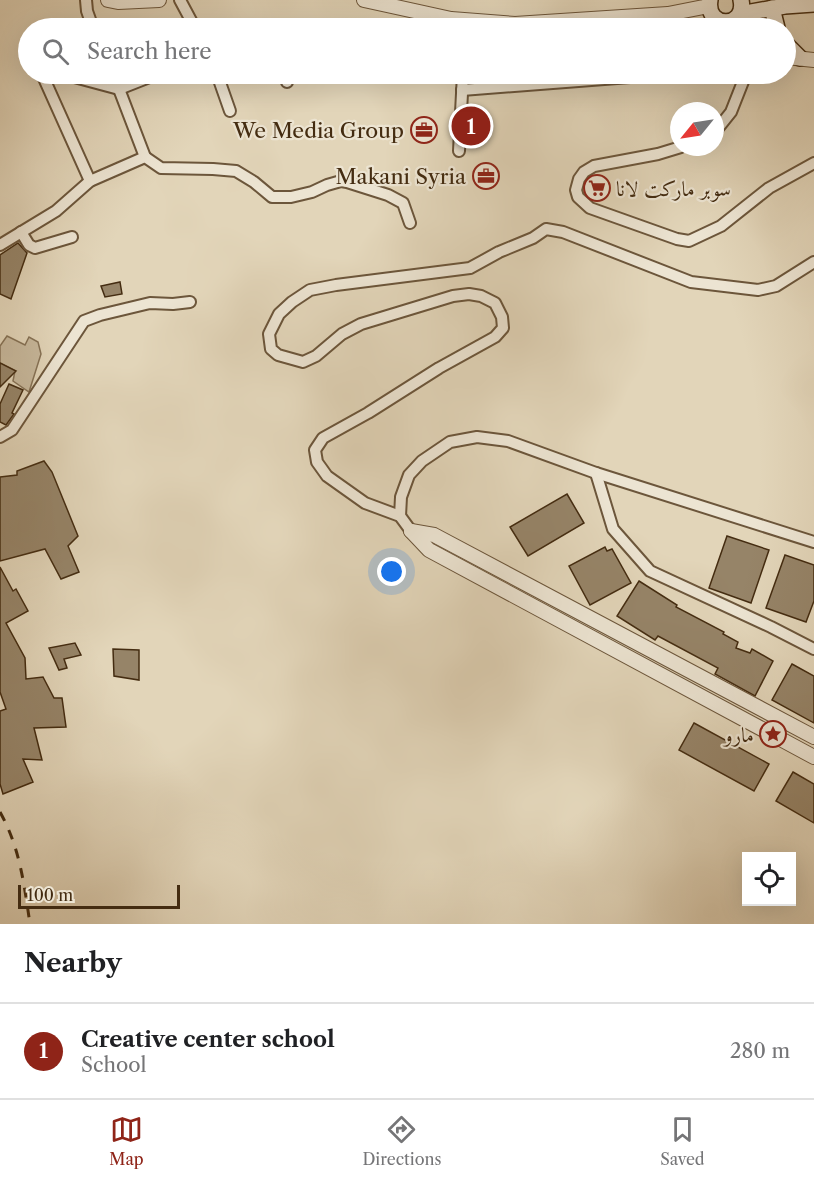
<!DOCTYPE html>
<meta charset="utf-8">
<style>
body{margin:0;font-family:"Libre Caslon Text",Amiri,serif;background:#f6f6f6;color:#202124}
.controls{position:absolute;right:18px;bottom:18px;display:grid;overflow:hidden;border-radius:0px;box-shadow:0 6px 24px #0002}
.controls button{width:54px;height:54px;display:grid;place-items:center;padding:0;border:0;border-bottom:2px solid #e0e0e0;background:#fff;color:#202124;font:30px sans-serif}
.compass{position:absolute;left:670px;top:102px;width:54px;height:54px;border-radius:50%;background:#fff;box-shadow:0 6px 24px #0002;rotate:240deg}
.scale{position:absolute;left:18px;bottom:15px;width:162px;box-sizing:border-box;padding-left:6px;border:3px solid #442c11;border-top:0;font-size:16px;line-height:21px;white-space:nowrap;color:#442c11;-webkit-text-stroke:4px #ece4d2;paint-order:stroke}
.you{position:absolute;left:392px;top:572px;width:21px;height:21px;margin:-15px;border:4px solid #fff;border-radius:50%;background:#1a73e8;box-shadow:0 0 0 9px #1a73e833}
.badge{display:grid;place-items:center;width:39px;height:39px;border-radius:50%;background:#8f2418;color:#fff;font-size:20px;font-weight:700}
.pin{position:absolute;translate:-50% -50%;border:3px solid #fff;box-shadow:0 2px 6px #0006}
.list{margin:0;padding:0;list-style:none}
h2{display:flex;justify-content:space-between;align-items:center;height:78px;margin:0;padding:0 24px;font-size:26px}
h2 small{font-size:20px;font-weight:400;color:#757577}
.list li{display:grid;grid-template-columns:39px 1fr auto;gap:18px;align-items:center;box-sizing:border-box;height:96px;padding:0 24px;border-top:2px solid #e0e0e0}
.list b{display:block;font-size:22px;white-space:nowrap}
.list p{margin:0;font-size:20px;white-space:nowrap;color:#757577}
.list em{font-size:20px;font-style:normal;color:#757577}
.icon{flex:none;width:33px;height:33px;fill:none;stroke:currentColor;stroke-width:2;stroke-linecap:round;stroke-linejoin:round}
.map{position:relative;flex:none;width:814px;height:924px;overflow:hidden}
.search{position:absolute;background:#fff;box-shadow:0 6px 24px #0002;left:18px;right:18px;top:18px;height:66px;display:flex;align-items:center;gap:15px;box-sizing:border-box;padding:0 21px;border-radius:33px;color:#757577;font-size:22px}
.sheet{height:174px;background:#fff}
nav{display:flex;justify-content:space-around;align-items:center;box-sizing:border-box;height:84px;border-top:2px solid #e0e0e0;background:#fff;font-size:16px;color:#757577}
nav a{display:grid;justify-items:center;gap:3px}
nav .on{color:#8f2418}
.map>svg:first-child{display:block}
.green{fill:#c7b89c;stroke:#867256;stroke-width:1.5}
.building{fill:#968468;stroke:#442c11;stroke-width:1.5}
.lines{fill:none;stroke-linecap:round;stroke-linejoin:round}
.minor-casing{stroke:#6c563b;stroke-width:14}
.tertiary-casing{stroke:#6c563b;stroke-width:16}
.secondary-casing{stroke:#442c11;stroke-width:18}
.minor{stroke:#ece4d2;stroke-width:10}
.tertiary{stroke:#ece4d2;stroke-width:14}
.secondary{stroke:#ece4d2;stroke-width:15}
.rail{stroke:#442c11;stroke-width:3;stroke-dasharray:10 10;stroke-linecap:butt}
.labels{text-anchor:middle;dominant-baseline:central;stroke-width:4.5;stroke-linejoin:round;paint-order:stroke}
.poi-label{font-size:21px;fill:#442c11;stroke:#ece4d2;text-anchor:end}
</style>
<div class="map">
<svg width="814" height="924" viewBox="0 0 814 924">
<rect width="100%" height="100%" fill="#e2d5b9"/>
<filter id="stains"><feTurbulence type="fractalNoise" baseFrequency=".00333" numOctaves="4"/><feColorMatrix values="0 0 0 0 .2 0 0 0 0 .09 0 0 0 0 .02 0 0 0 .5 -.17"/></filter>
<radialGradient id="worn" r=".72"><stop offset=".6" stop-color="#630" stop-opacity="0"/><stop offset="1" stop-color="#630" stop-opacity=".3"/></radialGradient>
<path class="green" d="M7 336 25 345 29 337 38 342 41 354 29 392 13 381 15 371 0 363V346Z"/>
<g class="building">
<path d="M18 243 27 253 11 299 0 294V255Z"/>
<path d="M120 282 122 294 105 297 101 286Z"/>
<path d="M0 363 16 371 0 387Z"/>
<path d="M9 384 23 390 12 413 14 414 6 425 0 422V404Z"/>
<path d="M44 461 52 472 78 536 68 546 79 572 61 579 45 549 0 561V477L17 475V471Z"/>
<path d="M567 494 584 523 528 556 510 527Z"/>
<path d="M727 536 769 550 751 603 709 588Z"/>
<path d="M605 547 607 551 612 549 631 583 590 605 569 566Z"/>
<path d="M785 555 814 565V601L806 622 766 608Z"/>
<path d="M0 567 13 591 16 589 28 611 6 623 25 658 26 679 43 677 54 698H62L66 727 34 728 42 760 23 759 33 782 3 794 0 784V711L6 709 0 692Z"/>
<path d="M639 581 677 605 676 607 724 632 723 634 738 642 736 648 750 653 752 649 773 661 755 696 715 674 718 668 658 636 655 640 617 616Z"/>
<path d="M75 643 81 655 64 659 67 668 59 670 49 648Z"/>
<path d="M113 649 139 650V680L114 676Z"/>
<path d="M792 664 814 676V723L772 700Z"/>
<path d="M694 723 769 764 754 791 679 750Z"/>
<path d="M793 772 814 784V823L776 801Z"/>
</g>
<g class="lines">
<defs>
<g id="minor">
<path d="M86 0 87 11 93 28"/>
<path d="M180 0 195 28"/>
<path d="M42 74 90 181"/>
<path d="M63 74 119 89 157 74"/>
<path d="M112 74 119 89 145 157"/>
<path d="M217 74 230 111"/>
<path d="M287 74V82"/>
<path d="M462 90 669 74"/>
<path d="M715 132 731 112 746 74"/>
<path d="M681 147 658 154 594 166 584 172 579 179 576 190 578 197 590 208 677 239 689 241 721 226 769 188 814 163"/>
<path d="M459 151 463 74"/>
<path d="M21 232 29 245 35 248 72 237"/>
<path d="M0 245 56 211 90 181 145 157 161 168 213 169 236 171 254 182 272 197H291L312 192 327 185 341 181 347 182 388 195 403 203 410 223"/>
<path d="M0 437 12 430 84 321 100 315 150 303 173 304 190 302"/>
<path d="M596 473 613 529 650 571 771 627 814 649"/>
<path d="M400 516 401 497 409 475 422 461 450 442 477 437 508 441 596 473 814 542"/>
<path d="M411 531 400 516 365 503 327 476 317 462 315 450 323 438 368 413 439 368 495 337 503 328 502 317 495 303 481 296 469 294 453 296 361 324 342 334 316 356 303 362 278 355 271 349 269 334 279 314 292 302 310 290 336 285 470 268 499 252 533 238 546 229 563 232 691 282 758 290 776 286 814 262"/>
</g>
<g id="tertiary">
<path d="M108 0 118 2 159 0"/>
<path d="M364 0 451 19 515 24 668 14 709 6"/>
<path d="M740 14 755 28"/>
<path d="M786 57 814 60"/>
<path d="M411 531 429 550 814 757"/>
<path d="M411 531 434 535 814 737"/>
</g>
<g id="secondary">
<path d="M710 0C705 29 747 29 741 0"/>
<path d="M772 8 777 28"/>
<path d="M740 14 785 6 814 4"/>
<path d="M786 44 800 58"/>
</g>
</defs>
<use href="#minor" class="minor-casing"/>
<use href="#tertiary" class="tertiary-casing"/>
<use href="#secondary" class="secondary-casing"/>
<use href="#minor" class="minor"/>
<use href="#tertiary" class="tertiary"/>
<use href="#secondary" class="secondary"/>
<path class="rail" d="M0 812C20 848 24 884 30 924"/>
</g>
<defs>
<symbol id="office-ring" viewBox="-11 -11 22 22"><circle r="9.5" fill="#ece4d2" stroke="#8f2418" stroke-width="1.5"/><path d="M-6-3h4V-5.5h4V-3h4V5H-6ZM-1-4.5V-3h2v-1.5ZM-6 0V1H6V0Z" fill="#8f2418"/></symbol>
<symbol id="supermarket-ring" viewBox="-11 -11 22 22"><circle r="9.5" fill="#ece4d2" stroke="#8f2418" stroke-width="1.5"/><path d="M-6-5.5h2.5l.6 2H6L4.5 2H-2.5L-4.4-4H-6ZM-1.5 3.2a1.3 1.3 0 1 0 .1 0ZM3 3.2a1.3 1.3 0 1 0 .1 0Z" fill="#8f2418"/></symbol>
<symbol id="sight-ring" viewBox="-11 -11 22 22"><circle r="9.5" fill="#ece4d2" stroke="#8f2418" stroke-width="1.5"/><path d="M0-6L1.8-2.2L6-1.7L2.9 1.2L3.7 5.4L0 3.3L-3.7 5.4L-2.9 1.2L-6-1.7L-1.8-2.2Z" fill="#8f2418"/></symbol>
</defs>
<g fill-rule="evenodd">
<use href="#office-ring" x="409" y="115" width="30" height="30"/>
<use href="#office-ring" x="471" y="161" width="30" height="30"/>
<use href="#supermarket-ring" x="582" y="173" width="30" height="30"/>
<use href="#sight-ring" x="758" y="719" width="30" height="30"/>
</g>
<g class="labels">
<g class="poi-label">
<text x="404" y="130">We Media Group</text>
<text x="466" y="176">Makani Syria</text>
<text x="616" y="188" text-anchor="start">سوبر ماركت لانا</text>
<text x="754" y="734">مارو</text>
</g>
</g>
<rect width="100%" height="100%" filter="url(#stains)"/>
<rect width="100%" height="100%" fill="url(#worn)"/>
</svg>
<div class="controls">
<button><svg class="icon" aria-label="locate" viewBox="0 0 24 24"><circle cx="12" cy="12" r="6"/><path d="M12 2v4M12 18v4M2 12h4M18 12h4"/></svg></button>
</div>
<svg class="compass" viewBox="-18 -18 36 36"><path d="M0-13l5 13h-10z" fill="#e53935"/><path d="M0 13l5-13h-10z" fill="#757577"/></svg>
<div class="scale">100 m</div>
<div class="you"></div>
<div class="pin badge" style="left:471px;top:126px">1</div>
<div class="search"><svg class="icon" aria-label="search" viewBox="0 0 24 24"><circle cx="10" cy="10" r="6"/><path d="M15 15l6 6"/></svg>Search here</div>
</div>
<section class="sheet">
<h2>Nearby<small></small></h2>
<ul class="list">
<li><span class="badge">1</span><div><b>Creative center school</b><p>School</p></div><em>280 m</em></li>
</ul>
</section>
<nav>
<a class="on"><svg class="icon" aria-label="map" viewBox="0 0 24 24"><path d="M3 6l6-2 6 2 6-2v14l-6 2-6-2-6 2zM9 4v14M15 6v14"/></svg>Map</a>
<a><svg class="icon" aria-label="directions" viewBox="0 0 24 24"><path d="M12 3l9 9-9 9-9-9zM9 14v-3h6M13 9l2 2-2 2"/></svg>Directions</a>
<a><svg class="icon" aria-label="saved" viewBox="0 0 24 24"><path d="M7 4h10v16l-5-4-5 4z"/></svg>Saved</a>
</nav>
